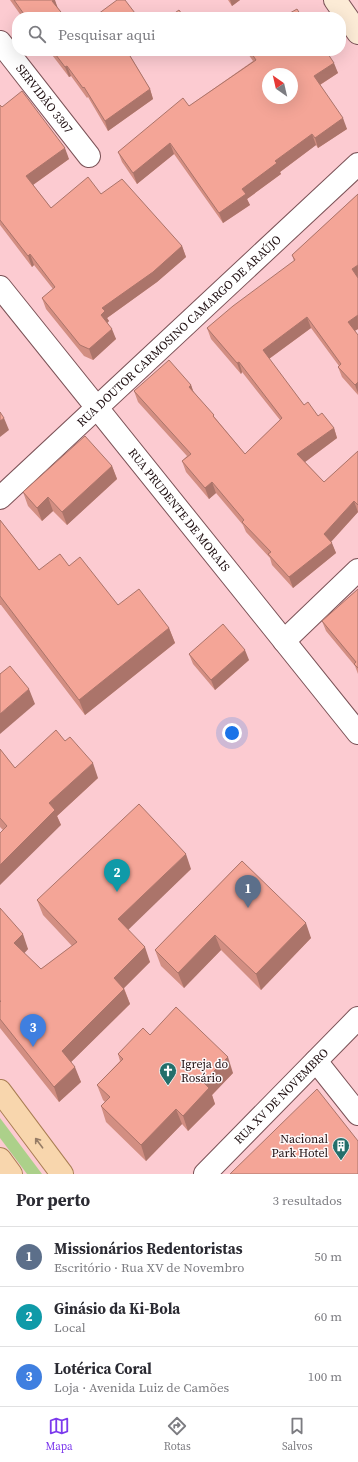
<!DOCTYPE html>
<html lang="pt">
<meta charset="utf-8">
<style>
body{margin:0;font-family:"Source Serif 4",serif;background:#f2f2f3;color:#2b2b33}
.compass{position:absolute;left:262px;top:68px;width:36px;height:36px;border-radius:50%;background:#fff;box-shadow:0 4px 16px #0002;rotate:326deg}
.you{position:absolute;left:232px;top:733px;width:14px;height:14px;margin:-10px;border:3px solid #fff;border-radius:50%;background:#1a73e8;box-shadow:0 0 0 6px #1a73e833}
.badge{display:grid;place-items:center;width:26px;height:26px;border-radius:50%;background:#7c3aed;color:#fff;font-size:13px;font-weight:700}
.pin{position:absolute;translate:-50% -33px;filter:drop-shadow(0 1px 2px #0008)}
.pin::after{content:'';position:absolute;top:21px;width:14px;height:12px;background:inherit;clip-path:polygon(0 0,100% 0,50% 100%)}
.list{margin:0;padding:0;list-style:none}
h2{display:flex;justify-content:space-between;align-items:center;height:52px;margin:0;padding:0 16px;font-size:17px}
h2 small{font-size:13px;font-weight:400;color:#7c7c81}
.list li{display:grid;grid-template-columns:26px 1fr auto;gap:12px;align-items:center;box-sizing:border-box;height:60px;padding:0 16px;border-top:1px solid #e1e1e2}
.list b{display:block;font-size:15px;white-space:nowrap}
.list p{margin:0;font-size:13px;white-space:nowrap;color:#7c7c81}
.list em{font-size:13px;font-style:normal;color:#7c7c81}
.icon{flex:none;width:22px;height:22px;fill:none;stroke:currentColor;stroke-width:2;stroke-linecap:round;stroke-linejoin:round}
.map{position:relative;flex:none;width:358px;height:1174px;overflow:hidden}
.search{position:absolute;background:#fff;box-shadow:0 4px 16px #0002;left:12px;right:12px;top:12px;height:44px;display:flex;align-items:center;gap:10px;box-sizing:border-box;padding:0 14px;border-radius:16px;color:#7c7c81;font-size:15px}
.sheet{height:232px;background:#fff}
nav{display:flex;justify-content:space-around;align-items:center;box-sizing:border-box;height:56px;border-top:1px solid #e1e1e2;background:#fff;font-size:11px;color:#7c7c81}
nav a{display:grid;justify-items:center;gap:2px}
nav .on{color:#7c3aed}
.map>svg:first-child{display:block}
.green{fill:#acd08a}
.lines{fill:none;stroke-linecap:round;stroke-linejoin:round}
.street-casing{stroke:#7c5358;stroke-width:24}
.secondary-casing{stroke:#7c5358;stroke-width:24}
.primary-casing{stroke:#a97e53;stroke-width:24}
.street{stroke:#fff;stroke-width:22}
.secondary{stroke:#fcebd6;stroke-width:22}
.primary{stroke:#f8d6ad;stroke-width:22}
.wall{fill:#d28e82}
.shaded-wall{fill:#ab746a}
.building{fill:#f4a597;stroke:#ab746a;fill-rule:evenodd}
.oneway{stroke:#967c66}
.labels{text-anchor:middle;dominant-baseline:central;stroke-width:3;stroke-linejoin:round;paint-order:stroke}
.street-label{font-size:12px;fill:#1e0e10;stroke:#fef9fa}
.poi-label{font-size:12px;fill:#1e0e10;stroke:#fef9fa;text-anchor:start}
</style>
<div class="map">
<svg width="358" height="1174" viewBox="0 0 358 1174">
<rect width="100%" height="100%" fill="#fccbd1"/>
<path class="green" d="M0 1118 42 1174H27L0 1138Z"/>
<g class="lines">
<defs>
<g id="street">
<path id="s1" d="M0 42 89 156"/>
<path id="s2" d="M0 287 358 733"/>
<path id="s3" d="M0 498 358 164"/>
<path d="M284 641 358 570"/>
<path d="M316 1061 358 1114"/>
<path id="s4" d="M205 1174 358 1018"/>
</g>
<path id="secondary" d="M335 0 358 33"/>
<g id="primary">
<path d="M0 1091 62 1174"/>
<path d="M0 1159 11 1174"/>
</g>
</defs>
<use href="#street" class="street-casing"/>
<use href="#secondary" class="secondary-casing"/>
<use href="#primary" class="primary-casing"/>
<use href="#street" class="street"/>
<use href="#secondary" class="secondary"/>
<use href="#primary" class="primary"/>
</g>
<g class="wall">
<path d="M10 0H54L58 8 65 17H22Z"/>
<path d="M228 0H240L232 6Z"/>
<path d="M49 51H129L128 52 150 89 153 99 108 131 88 97 87 98 71 76 69 77Z"/>
<path d="M246 51H326L338 73 320 85 347 129 318 148 316 145 280 172 281 174 247 199 250 205 223 223 174 154 137 184 122 162 118 152 189 106 253 61Z"/>
<path d="M0 105 2 107 69 159 33 185 51 208 101 194 182 246 186 257 157 282 107 318 109 321 107 323 116 339 93 360 84 356 46 309 42 298 53 289 34 265 32 267 0 225Z"/>
<path d="M358 194V329L355 331 358 335V395L342 377 338 367 339 366 311 328 269 359 304 405 334 428 337 438 305 462 324 482 358 451V512L331 542 336 553 293 588 272 565 270 558 246 532 243 525 216 493 209 499 186 472 182 461 187 456 138 402 134 391 191 385 193 391 245 454 280 420 242 372 241 374 211 339 207 328 294 261 292 255Z"/>
<path d="M112 466 117 479 67 525 53 511 42 521 28 506 23 492Z"/>
<path d="M0 520 39 570 69 566 118 605 169 628 175 643 85 715 1 605H0Z"/>
<path d="M358 589V674L355 666 326 631 322 621Z"/>
<path d="M189 654 249 660 215 690 193 664Z"/>
<path d="M0 749 15 768 98 778 57 816 61 825 3 830 0 827Z"/>
<path d="M242 861 311 938 261 990 221 950 184 988 161 966 155 950Z"/>
<path d="M191 869 128 929 150 962 124 988 130 1004 71 1062 81 1082 59 1102 0 1028V908L28 949 24 953 41 969 72 946 43 915 37 900Z"/>
<path d="M150 1035 233 1073 212 1095 215 1104 188 1131 182 1124 146 1161 106 1122 101 1106 105 1102 103 1100 97 1085 120 1061 118 1054Z"/>
</g>
<g class="shaded-wall">
<path d="M54 0H55L58 9 52 1Z"/>
<path d="M230 0H240L232 6Z"/>
<path d="M334 63 338 73 318 86 314 76Z"/>
<path d="M67 66 71 76 69 77 65 67Z"/>
<path d="M150 89 153 99 108 131 105 121Z"/>
<path d="M343 118 347 129 318 148 315 138Z"/>
<path d="M312 134 316 145 280 172 281 174 247 199 250 205 223 223 219 213 242 189 275 161Z"/>
<path d="M170 143 174 154 137 184 133 173Z"/>
<path d="M65 148 69 159 30 187 26 176Z"/>
<path d="M182 246 186 257 157 282 107 318 109 321 104 326 101 315 102 308Z"/>
<path d="M30 254 34 265 32 267 28 256Z"/>
<path d="M358 265V278L352 269Z"/>
<path d="M358 315V329L352 332 348 322Z"/>
<path d="M307 317 311 328 266 361 263 350Z"/>
<path d="M112 329 116 339 93 360 89 349Z"/>
<path d="M239 362 242 372 241 374 237 363Z"/>
<path d="M358 382V393L355 385Z"/>
<path d="M191 385 195 396 189 387Z"/>
<path d="M4 418 9 430 0 437V421Z"/>
<path d="M334 428 337 438 301 465 297 454Z"/>
<path d="M112 466 117 479 67 525 62 512Z"/>
<path d="M212 482 216 493 209 499 205 488Z"/>
<path d="M48 497 53 511 42 521 37 508Z"/>
<path d="M354 501 358 512 328 545 324 534Z"/>
<path d="M332 543 336 553 293 588 289 577Z"/>
<path d="M169 628 175 643 85 715 79 700Z"/>
<path d="M245 650 249 660 215 690 211 680Z"/>
<path d="M29 689 35 704 0 734V714Z"/>
<path d="M93 763 98 778 57 816 61 825 0 885V865L49 803Z"/>
<path d="M186 854 191 869 124 934 118 919Z"/>
<path d="M306 923 311 938 261 990 256 974Z"/>
<path d="M23 934 28 949 20 958 14 943Z"/>
<path d="M215 935 221 950 184 988 178 973Z"/>
<path d="M145 947 150 962 119 993 114 978Z"/>
<path d="M124 989 130 1004 67 1066 62 1051Z"/>
<path d="M228 1057 233 1073 212 1095 215 1104 188 1131 183 1116 203 1082Z"/>
<path d="M75 1067 81 1082 59 1102 54 1087Z"/>
<path d="M176 1109 182 1124 146 1161 141 1145Z"/>
</g>
<g class="building">
<path d="M14 0H54L52 1 65 17H26Z"/>
<path d="M117 0H125L138 17H94Z"/>
<path d="M297 9 302 17H283Z"/>
<path d="M179 10 184 17H169Z"/>
<path d="M53 51H127L150 89 105 121 84 87 83 88 67 66 65 67Z"/>
<path d="M250 51H326L334 63 314 76 343 118 315 138 312 134 275 161 277 163 242 189 246 194 219 213 170 143 133 173 118 152 183 98 189 106 256 60ZM268 74H292V98H268Z"/>
<path d="M22 91 65 148 26 176 51 208 88 177 101 194 122 179 182 246 153 272 102 308 105 311 101 315 112 329 89 349 80 345 42 298 55 287 30 254 28 256 0 220V105L2 107Z"/>
<path d="M358 194V265L352 269 358 278V315L348 322 358 335V382L355 385 338 367 341 364 307 317 263 350 304 405 308 402 318 416 322 413 334 428 297 454 324 482 358 451V505L354 501 324 534 332 543 289 577 268 554 271 552 242 522 244 520 212 482 205 488 182 461 191 454 134 391 169 360 191 385 189 387 214 415 213 416 245 454 282 418 239 362 237 363 207 328 233 306 295 260 292 255Z"/>
<path d="M0 412 4 418 0 421Z"/>
<path d="M85 436 112 466 62 512 48 497 37 508 23 492Z"/>
<path d="M0 520 39 570 60 554 69 566 80 557 118 605 139 589 169 628 79 700 0 596Z"/>
<path d="M358 589V668L354 664 356 662 322 621Z"/>
<path d="M223 624 245 650 211 680 189 654Z"/>
<path d="M10 666 29 689 0 714V674Z"/>
<path d="M56 730 65 741 70 737 93 763 49 803 55 810 0 865V833L7 826 0 818V749L15 768Z"/>
<path d="M139 804 186 854 118 919 145 947 114 978 124 989 62 1051 75 1067 54 1087 0 1019V1002L1 1001H0V908L23 934 14 943 41 969 77 942 37 900Z"/>
<path d="M242 861 306 923 256 974 215 935 178 973 155 950Z"/>
<path d="M176 1007 228 1057 203 1082 209 1088 183 1116 176 1109 141 1145 101 1106 110 1097 97 1085 123 1059 118 1054 143 1028 150 1035Z"/>
<path d="M317 1089 358 1141V1174H230Z"/>
</g>
<defs><path id="oneway-shaft" d="M-6 0H5M1.5-3L5.5 0L1.5 3" fill="none" stroke-width="1.6" stroke-linecap="round" stroke-linejoin="round"/></defs>
<use class="oneway" href="#oneway-shaft" transform="translate(39 1143) rotate(-127)"/>
<defs>
<symbol id="church-pin" viewBox="-11 -11 22 30"><path d="M0 17L-7.5 6A9.5 9.5 0 1 1 7.5 6Z" fill="#246f6b" stroke="#fef9fa"/><path d="M-1.2-6h2.4v3.5h3.3v2.4h-3.3V6h-2.4V-.1h-3.3v-2.4h3.3Z" fill="#fff"/></symbol>
<symbol id="building-pin" viewBox="-11 -11 22 30"><path d="M0 17L-7.5 6A9.5 9.5 0 1 1 7.5 6Z" fill="#246f6b" stroke="#fef9fa"/><path d="M-4-6H4V6H1V3H-1V6H-4ZM-2.5-4.3h1.7v1.8h-1.7ZM.8-4.3h1.7v1.8H.8ZM-2.5-1h1.7V.8h-1.7ZM.8-1h1.7V.8H.8Z" fill="#fff"/></symbol>
</defs>
<g fill-rule="evenodd">
<use href="#church-pin" x="158" y="1061" width="20" height="27"/>
<use href="#building-pin" x="331" y="1136" width="20" height="27"/>
</g>
<g class="labels">
<g class="street-label">
<text stroke="none"><textPath href="#s1" startOffset="72">SERVIDÃO 3307</textPath></text>
<text stroke="none"><textPath href="#s3" startOffset="245">RUA DOUTOR CARMOSINO CAMARGO DE ARAÚJO</textPath></text>
<text stroke="none"><textPath href="#s2" startOffset="286">RUA PRUDENTE DE MORAIS</textPath></text>
<text stroke="none"><textPath href="#s4" startOffset="109">RUA XV DE NOVEMBRO</textPath></text>
</g>
<g class="poi-label">
<text x="181" y="1064">Igreja do<tspan x="181" dy="14">Rosário</tspan></text>
<text x="328" y="1139" text-anchor="end">Nacional<tspan x="328" dy="14">Park Hotel</tspan></text>
</g>
</g>
</svg>
<svg class="compass" viewBox="-18 -18 36 36"><path d="M0-13l5 13h-10z" fill="#e53935"/><path d="M0 13l5-13h-10z" fill="#7c7c81"/></svg>
<div class="you"></div>
<div class="pin badge" style="left:248px;top:908px;background:#5c6f8a">1</div>
<div class="pin badge" style="left:117px;top:892px;background:#0f9aa8">2</div>
<div class="pin badge" style="left:33px;top:1047px;background:#3f7fe0">3</div>
<div class="search"><svg class="icon" aria-label="search" viewBox="0 0 24 24"><circle cx="10" cy="10" r="6"/><path d="M15 15l6 6"/></svg>Pesquisar aqui</div>
</div>
<section class="sheet">
<h2>Por perto<small>3 resultados</small></h2>
<ul class="list">
<li><span class="badge" style="background:#5c6f8a">1</span><div><b>Missionários Redentoristas</b><p>Escritório · Rua XV de Novembro</p></div><em>50 m</em></li>
<li><span class="badge" style="background:#0f9aa8">2</span><div><b>Ginásio da Ki-Bola</b><p>Local</p></div><em>60 m</em></li>
<li><span class="badge" style="background:#3f7fe0">3</span><div><b>Lotérica Coral</b><p>Loja · Avenida Luiz de Camões</p></div><em>100 m</em></li>
</ul>
</section>
<nav>
<a class="on"><svg class="icon" aria-label="map" viewBox="0 0 24 24"><path d="M3 6l6-2 6 2 6-2v14l-6 2-6-2-6 2zM9 4v14M15 6v14"/></svg>Mapa</a>
<a><svg class="icon" aria-label="directions" viewBox="0 0 24 24"><path d="M12 3l9 9-9 9-9-9zM9 14v-3h6M13 9l2 2-2 2"/></svg>Rotas</a>
<a><svg class="icon" aria-label="saved" viewBox="0 0 24 24"><path d="M7 4h10v16l-5-4-5 4z"/></svg>Salvos</a>
</nav>
